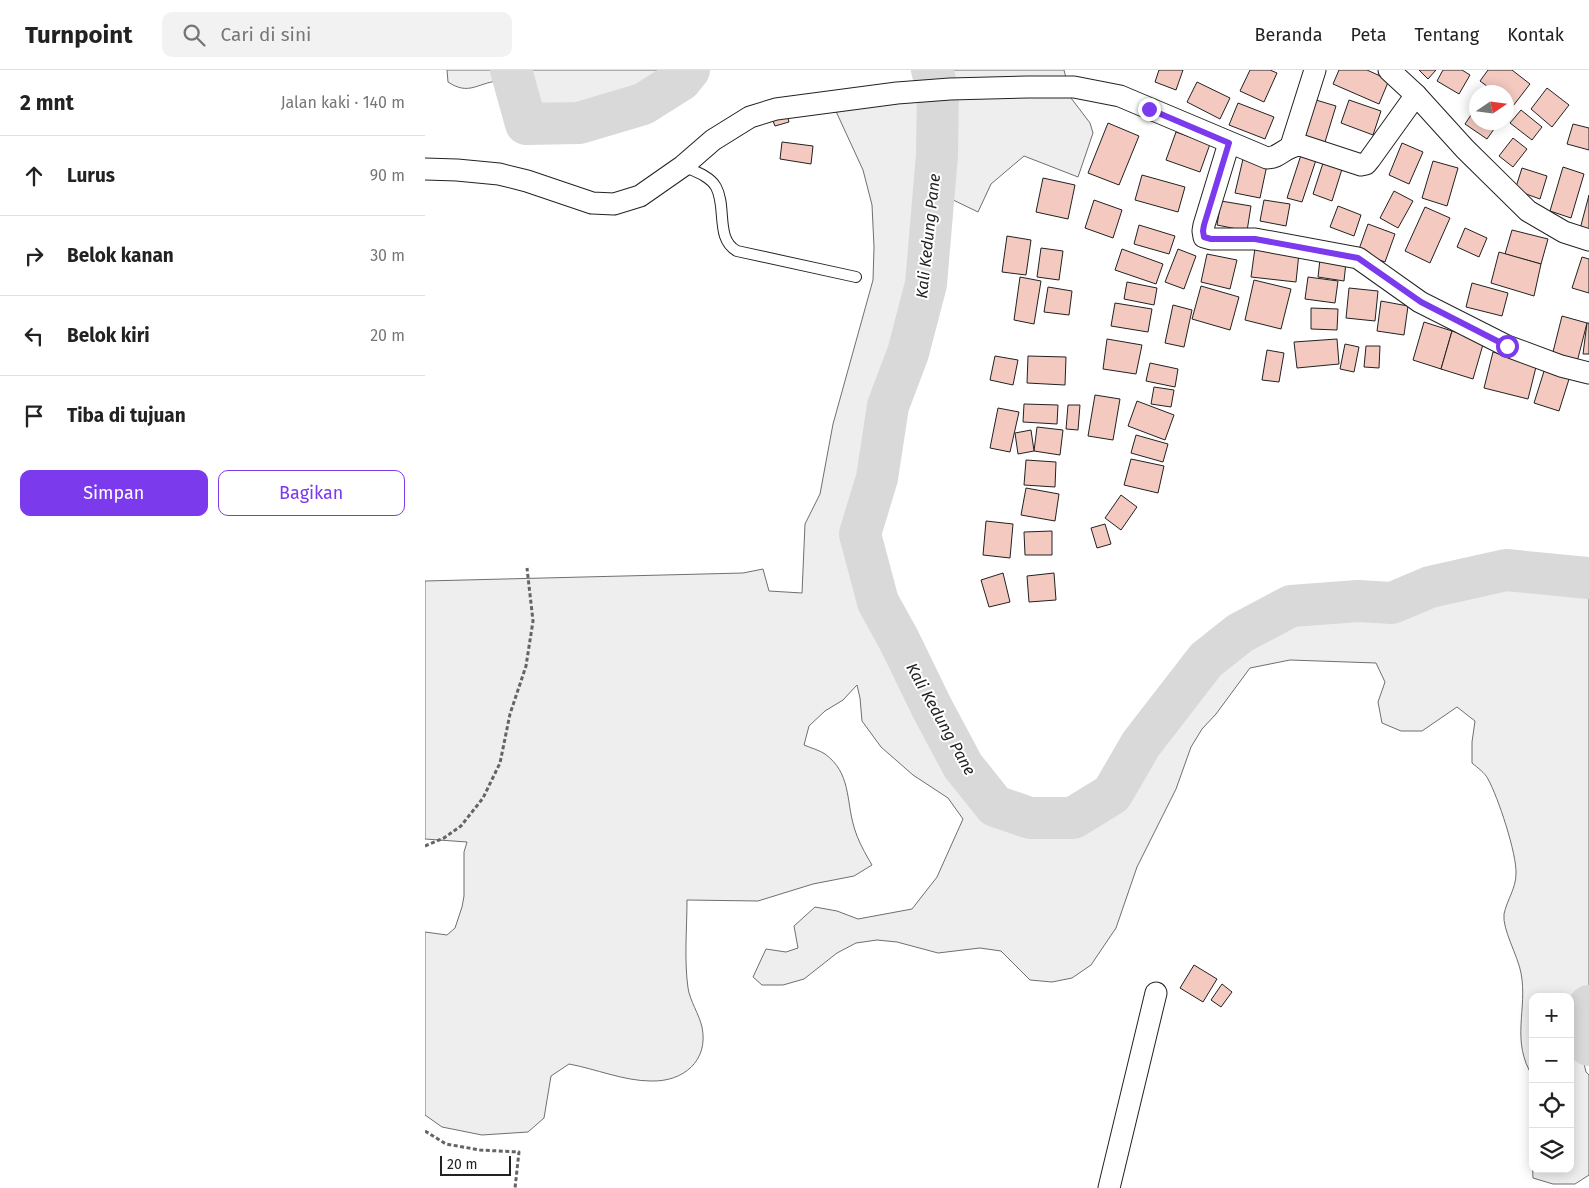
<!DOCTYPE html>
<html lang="id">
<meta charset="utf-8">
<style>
body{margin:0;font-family:"Fira Sans",sans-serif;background:#f2f2f2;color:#222}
.controls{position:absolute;right:15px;bottom:15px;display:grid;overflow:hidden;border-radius:10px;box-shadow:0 2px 12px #0003}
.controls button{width:45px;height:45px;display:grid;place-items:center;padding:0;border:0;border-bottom:1px solid #e0e0e0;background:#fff;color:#222;font:25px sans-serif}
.compass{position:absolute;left:1044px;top:15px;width:45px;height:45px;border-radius:50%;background:#fff;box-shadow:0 2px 12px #0003;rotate:77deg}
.scale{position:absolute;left:15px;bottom:12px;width:71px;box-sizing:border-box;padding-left:5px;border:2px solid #222;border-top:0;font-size:14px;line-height:18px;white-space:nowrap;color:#222;-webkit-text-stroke:4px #fff;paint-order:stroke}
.stop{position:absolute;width:15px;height:15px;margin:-11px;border:4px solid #7c3aed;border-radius:50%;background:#fff}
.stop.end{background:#7c3aed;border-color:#fff;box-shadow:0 1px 5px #0008}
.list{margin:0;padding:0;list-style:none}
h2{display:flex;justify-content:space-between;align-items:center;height:65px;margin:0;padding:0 20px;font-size:21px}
h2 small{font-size:16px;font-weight:400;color:#767676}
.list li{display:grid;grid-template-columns:32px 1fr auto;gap:15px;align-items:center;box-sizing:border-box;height:80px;padding:0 20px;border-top:1px solid #e0e0e0}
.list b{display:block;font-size:19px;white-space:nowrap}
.list em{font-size:16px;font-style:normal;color:#767676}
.actions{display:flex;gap:10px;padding:15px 20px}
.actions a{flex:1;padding:11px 0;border:1px solid #7c3aed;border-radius:10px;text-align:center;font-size:18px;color:#7c3aed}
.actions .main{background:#7c3aed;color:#fff}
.icon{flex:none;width:28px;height:28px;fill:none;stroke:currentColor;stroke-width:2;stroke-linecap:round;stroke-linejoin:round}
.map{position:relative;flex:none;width:1164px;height:1118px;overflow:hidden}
header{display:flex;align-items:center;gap:30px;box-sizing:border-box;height:70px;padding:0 25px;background:#fff;border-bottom:1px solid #e0e0e0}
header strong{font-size:24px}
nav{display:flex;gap:28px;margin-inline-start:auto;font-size:18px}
.search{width:350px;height:45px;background:#f2f2f2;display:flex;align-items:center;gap:12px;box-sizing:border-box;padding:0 18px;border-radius:10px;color:#767676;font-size:19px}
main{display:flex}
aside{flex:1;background:#fff}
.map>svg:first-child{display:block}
.green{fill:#eee;stroke:#6f6f6f}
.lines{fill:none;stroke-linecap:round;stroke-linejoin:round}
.river{stroke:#d9d9d9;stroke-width:42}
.building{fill:#f3c9c0;stroke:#222}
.service-casing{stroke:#222;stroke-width:12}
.minor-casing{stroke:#222;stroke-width:23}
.path{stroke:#646464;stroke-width:3;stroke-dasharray:4 2.5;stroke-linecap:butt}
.service{stroke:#fff;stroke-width:10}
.minor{stroke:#fff;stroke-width:21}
.route{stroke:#7c3aed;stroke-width:6}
.labels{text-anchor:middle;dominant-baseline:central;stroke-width:4;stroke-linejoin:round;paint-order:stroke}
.water-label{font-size:16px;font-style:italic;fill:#222;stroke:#fff}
</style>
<header>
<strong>Turnpoint</strong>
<div class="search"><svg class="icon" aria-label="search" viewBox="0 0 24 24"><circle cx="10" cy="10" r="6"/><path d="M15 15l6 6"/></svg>Cari di sini</div>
<nav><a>Beranda</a><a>Peta</a><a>Tentang</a><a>Kontak</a></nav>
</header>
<main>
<aside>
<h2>2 mnt<small>Jalan kaki · 140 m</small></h2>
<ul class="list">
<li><svg class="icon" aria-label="ahead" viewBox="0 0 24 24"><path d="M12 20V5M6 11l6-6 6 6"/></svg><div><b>Lurus</b></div><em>90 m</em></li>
<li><svg class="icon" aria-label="right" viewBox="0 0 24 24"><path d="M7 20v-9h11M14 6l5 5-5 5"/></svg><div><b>Belok kanan</b></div><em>30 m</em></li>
<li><svg class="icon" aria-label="left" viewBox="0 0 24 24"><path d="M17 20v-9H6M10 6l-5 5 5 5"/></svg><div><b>Belok kiri</b></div><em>20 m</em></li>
<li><svg class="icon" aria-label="arrive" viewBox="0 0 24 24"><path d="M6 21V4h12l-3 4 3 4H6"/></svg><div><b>Tiba di tujuan</b></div></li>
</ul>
<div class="actions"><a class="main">Simpan</a><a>Bagikan</a></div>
</aside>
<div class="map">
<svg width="1164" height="1118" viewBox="0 0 1164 1118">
<rect width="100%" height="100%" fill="#fff"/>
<g class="green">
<path d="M22 0H78L82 18 73 11C52 13 44 26 23 12Z"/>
<path d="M96 0H253L250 4 215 26 153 44 108 46Z"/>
<path d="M516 0H639L646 28 665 53 668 63 653 107 599 86 566 114 553 142 522 127V19Z"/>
<path d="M504 22 503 84 492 212 474 280 455 334 443 406 426 463 445 536 467 575 499 642 531 701 565 743 604 756 650 757 694 730 724 679 787 597 820 570 869 545 933 540 968 542 1007 525 1082 509 1164 516V915L1148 947 1161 1002 1164 1005V1105L1150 1114H1128L1108 1108 1107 1087 1108 1086V1099H1145V927H1108V1007C1085 970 1103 940 1096 903 1093 886 1077 859 1079 844 1082 830 1091 818 1091 804 1092 784 1073 727 1063 709 1060 703 1053 698 1047 693V672L1050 651 1032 637 997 661H976L957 653 953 632 960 612 951 593 865 590 825 598 791 644 777 659 766 677 751 719 712 797 691 858 666 895 647 908 627 912 605 910 576 881 555 878 513 883 472 872 452 870 431 873 412 883 379 909 358 915H337L328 907 341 879 361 882 373 878 369 856 390 837 412 841 433 849 487 839 512 807 538 749 523 728 488 705 456 677 437 651 435 628 432 615 418 630 400 641 384 656 379 675C386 678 394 680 400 684 426 703 421 730 429 757 433 771 440 783 447 795L429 806 388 814 333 831 262 830C262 859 259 889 263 918 265 931 274 944 277 957 284 991 258 1012 226 1011 199 1011 171 999 144 994L126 1006 119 1048 103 1062 57 1065 17 1057 0 1045V862L22 865 30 858 37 837 39 826V782L42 772 0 769V511L318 503 338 499 344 521 377 523 380 454 395 424 408 354 448 210 449 177 447 135 438 100 409 37Z"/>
</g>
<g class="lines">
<g class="river">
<path d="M86 0 101 54 154 53 218 34 256 10 264 0"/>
<path d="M507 0 513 20 512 85 501 214 483 283 463 336 452 408 435 464 453 532 474 570 507 638 538 696 570 736 605 748H648L687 724 716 674 781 590 815 563 866 536 933 531 967 533 1005 517 1081 500 1164 508"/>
<path d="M1164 936 1158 948 1164 975"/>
</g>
</g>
<g class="building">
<path d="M734 0H758L751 20 730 12Z"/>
<path d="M825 0H845L852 3 839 32 815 21Z"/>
<path d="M914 0H942L964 10 954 34 908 14Z"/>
<path d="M994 0H1011L1003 9Z"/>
<path d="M1018 0H1037L1045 5 1034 24 1012 11Z"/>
<path d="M1063 0H1087L1105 14 1088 36 1082 32V22H1070L1055 11Z"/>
<path d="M772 12 805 28 795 49 762 32Z"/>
<path d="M1122 18 1144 35 1127 57 1106 39Z"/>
<path d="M891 30 911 36 900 72 880 66Z"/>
<path d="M924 30 956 41 948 65 916 53Z"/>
<path d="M813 33 849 47 840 69 804 55Z"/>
<path d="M1052 36V52H1074L1062 69 1040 54Z"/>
<path d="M1096 40 1117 57 1107 70 1085 53Z"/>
<path d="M361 41 364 52 350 56 346 46Z"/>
<path d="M683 53 714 66 694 115 663 103Z"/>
<path d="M1148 54 1164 58V80L1142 74Z"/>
<path d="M751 62 785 74 775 102 741 90Z"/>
<path d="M1088 68 1102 79 1088 97 1074 86Z"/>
<path d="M357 72 388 76 386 94 355 89Z"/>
<path d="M977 73 998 82 984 114 964 105Z"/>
<path d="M876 85 891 90 877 132 862 128Z"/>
<path d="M818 89 842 95 835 128 810 123Z"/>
<path d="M1008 91 1033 98 1022 136 997 128Z"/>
<path d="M898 93 917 99 907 131 888 124Z"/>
<path d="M1138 97 1159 104 1146 148 1125 141Z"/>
<path d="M1097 98 1122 106 1115 129 1090 120Z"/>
<path d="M717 105 760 117 753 142 710 130Z"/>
<path d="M618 108 650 115 643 149 611 142Z"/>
<path d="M969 121 988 131 973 158 955 148Z"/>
<path d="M1164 125V162L1155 159Z"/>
<path d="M669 130 697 140 688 168 660 158Z"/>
<path d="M839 130 865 134 861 156 835 151Z"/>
<path d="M796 131 826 136 822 161 792 155Z"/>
<path d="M913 136 936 145 929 166 905 157Z"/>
<path d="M1000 137 1025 148 1005 193 980 181Z"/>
<path d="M943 154 970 164 960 192 933 182Z"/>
<path d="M714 155 750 166 744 184 709 174Z"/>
<path d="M1040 158 1062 168 1054 187 1032 177Z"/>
<path d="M1087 160 1123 169 1116 194 1080 184Z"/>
<path d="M582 166 606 170 601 205 577 202Z"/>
<path d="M616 178 638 181 634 210 612 207Z"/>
<path d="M830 178 874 183 871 212 826 207Z"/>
<path d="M697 179 738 194 731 214 690 200Z"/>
<path d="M753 179 771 186 759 219 740 212Z"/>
<path d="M1074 182 1116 194 1109 226 1066 213Z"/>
<path d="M782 184 812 190 805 219 776 212Z"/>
<path d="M1157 187 1164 189V223L1147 218Z"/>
<path d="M895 189 921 192 919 211 893 207Z"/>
<path d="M595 207 616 211 609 254 589 250Z"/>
<path d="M883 207 913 211 910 233 880 229Z"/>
<path d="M829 210 866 219 856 259 820 250Z"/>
<path d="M702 212 732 218 729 235 699 229Z"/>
<path d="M1047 213 1083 223 1077 246 1041 237Z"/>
<path d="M776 216 814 227 805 260 767 249Z"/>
<path d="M623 217 647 221 644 245 619 242Z"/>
<path d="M924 218 953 221 950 251 921 248Z"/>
<path d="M956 231 983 236 979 265 952 261Z"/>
<path d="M690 233 727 239 723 262 686 256Z"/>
<path d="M748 235 767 240 759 277 740 273Z"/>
<path d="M886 238 913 239 912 260 886 259Z"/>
<path d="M1137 246 1162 253 1151 296 1126 290Z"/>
<path d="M999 252 1027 261 1016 299 988 290Z"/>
<path d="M1162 253H1164V284H1158Z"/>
<path d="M1027 261 1059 271 1048 309 1016 299Z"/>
<path d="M682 269 717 275 711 304 678 299Z"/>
<path d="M912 269 914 294 872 298 869 272Z"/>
<path d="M920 274 934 277 929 302 915 299Z"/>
<path d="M941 276H955L954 298 939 297Z"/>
<path d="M842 280 859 283 854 312 837 310Z"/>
<path d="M1068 282 1112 293 1103 329 1059 318Z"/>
<path d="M570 286 593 290 588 315 565 310Z"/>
<path d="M603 286 641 287 640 315 602 313Z"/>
<path d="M725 293 753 299 750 317 721 311Z"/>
<path d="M1120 298 1145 306 1134 341 1109 333Z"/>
<path d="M729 317 749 320 746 337 726 334Z"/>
<path d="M670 325 695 329 688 370 663 366Z"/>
<path d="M712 331 749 345 740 370 703 356Z"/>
<path d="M599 334 633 335 632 354 598 352Z"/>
<path d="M643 335H655L653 360 641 359Z"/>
<path d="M573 338 594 342 585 382 565 378Z"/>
<path d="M612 357 638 360 635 385 609 381Z"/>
<path d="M606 360 609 381 593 384 590 363Z"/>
<path d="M711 365 743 374 738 392 706 383Z"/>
<path d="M706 389 739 396 733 423 699 415Z"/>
<path d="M601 390 631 392 630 417 599 415Z"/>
<path d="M601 418 634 424 630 451 596 445Z"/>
<path d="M696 425 712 437 696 460 680 448Z"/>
<path d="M561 451 588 454 585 488 558 485Z"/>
<path d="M680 454 686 474 672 478 666 458Z"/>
<path d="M627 461V485H600L599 462Z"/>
<path d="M578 503 585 532 564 537 556 510Z"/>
<path d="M629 503 631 530 604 532 602 506Z"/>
<path d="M769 895 792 909 778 932 755 918Z"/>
<path d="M797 914 807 922 796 937 786 930Z"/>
</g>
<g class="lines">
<defs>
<path id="service" d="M258 96C269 101 285 106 291 117 302 137 290 169 312 181L431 207"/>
<g id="minor">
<path d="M964 0 991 25 1040 79 1103 141 1139 162 1164 170"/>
<path d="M804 73 779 155 778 161 779 167 786 169H830L933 188 995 232 1082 276 1136 296 1164 303"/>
<path d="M866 76 890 0"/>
<path d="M0 99 32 100 74 104 102 111 167 133 189 134 215 126 258 96 288 70 325 47 351 39 472 23 525 19 603 17H649L695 26 842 88C855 88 860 76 875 75L936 95 941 94 945 89 991 25"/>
<path d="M684 1118 731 923"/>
</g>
</defs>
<use href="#service" class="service-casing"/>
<use href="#minor" class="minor-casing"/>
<g class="path">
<path d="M0 776 19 768 36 756 58 728 75 693 85 644 101 596 108 551 102 498"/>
<path d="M0 1061 21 1074 55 1080 94 1082 90 1118"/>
</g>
<use href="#service" class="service"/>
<use href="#minor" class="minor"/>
</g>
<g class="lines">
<path class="route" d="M724 39 804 73 779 155 778 161 779 167 786 169H830L933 188 996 232 1082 276"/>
</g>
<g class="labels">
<g class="water-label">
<text transform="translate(503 166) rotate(-84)">Kali Kedung Pane</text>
<text transform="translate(516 649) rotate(61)">Kali Kedung Pane</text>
</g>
</g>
</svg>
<div class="controls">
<button>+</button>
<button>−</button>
<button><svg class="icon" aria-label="locate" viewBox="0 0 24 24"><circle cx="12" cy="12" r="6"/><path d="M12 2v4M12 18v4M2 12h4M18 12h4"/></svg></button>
<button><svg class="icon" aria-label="layers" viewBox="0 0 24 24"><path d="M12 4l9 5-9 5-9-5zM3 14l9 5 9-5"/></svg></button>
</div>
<svg class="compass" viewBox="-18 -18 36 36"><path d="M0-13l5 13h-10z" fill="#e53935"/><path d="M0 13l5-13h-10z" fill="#767676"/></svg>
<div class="scale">20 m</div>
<div class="stop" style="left:1082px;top:276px"></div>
<div class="stop end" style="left:724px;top:39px"></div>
</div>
</main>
